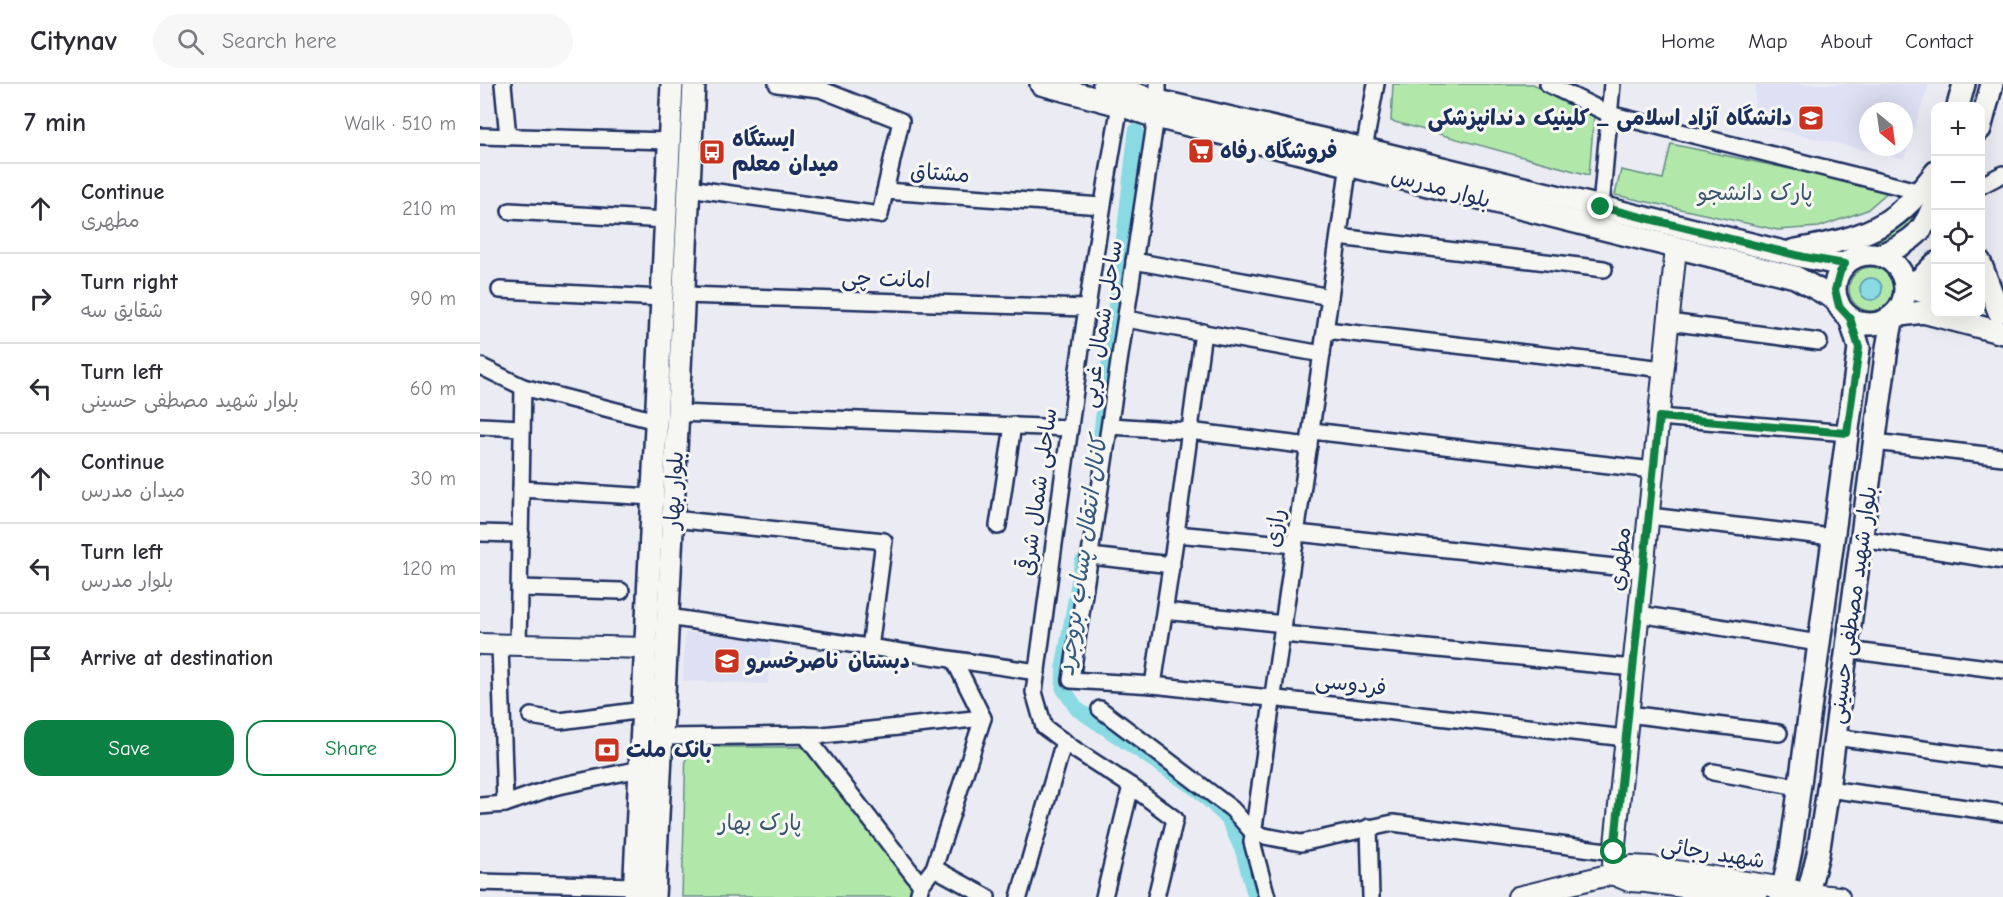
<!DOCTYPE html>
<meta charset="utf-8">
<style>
body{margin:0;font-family:"Comic Neue","Playpen Sans Arabic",sans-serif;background:#f7f7f7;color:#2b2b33}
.controls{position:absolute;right:18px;top:18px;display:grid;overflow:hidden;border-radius:12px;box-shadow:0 6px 24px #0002}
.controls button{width:54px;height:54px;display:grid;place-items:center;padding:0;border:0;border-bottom:2px solid #e1e1e2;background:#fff;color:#2b2b33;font:30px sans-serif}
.compass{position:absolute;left:1379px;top:18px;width:54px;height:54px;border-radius:50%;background:#fff;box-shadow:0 6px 24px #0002;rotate:151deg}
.stop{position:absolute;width:18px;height:18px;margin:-14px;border:4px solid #0b8043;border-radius:50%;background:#fff}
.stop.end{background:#0b8043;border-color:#fff;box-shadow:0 2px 6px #0008}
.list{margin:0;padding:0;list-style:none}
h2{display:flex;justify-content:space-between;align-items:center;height:78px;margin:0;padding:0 24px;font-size:26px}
h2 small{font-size:20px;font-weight:400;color:#7c7c81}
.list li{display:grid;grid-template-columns:39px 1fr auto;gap:18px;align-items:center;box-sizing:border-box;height:90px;padding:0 24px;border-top:2px solid #e1e1e2}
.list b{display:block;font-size:22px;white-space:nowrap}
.list p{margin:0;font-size:20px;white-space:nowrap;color:#7c7c81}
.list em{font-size:20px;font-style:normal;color:#7c7c81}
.actions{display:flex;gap:12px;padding:18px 24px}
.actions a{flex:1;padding:14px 0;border:2px solid #0b8043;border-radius:18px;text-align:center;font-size:21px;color:#0b8043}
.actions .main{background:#0b8043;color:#fff}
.icon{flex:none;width:33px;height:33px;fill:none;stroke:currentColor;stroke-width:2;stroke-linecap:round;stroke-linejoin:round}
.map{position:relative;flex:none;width:1523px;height:813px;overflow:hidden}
header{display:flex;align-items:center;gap:36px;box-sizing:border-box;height:84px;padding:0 30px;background:#fff;border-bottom:2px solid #e1e1e2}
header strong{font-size:28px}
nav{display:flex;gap:33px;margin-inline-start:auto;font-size:21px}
.search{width:420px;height:54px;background:#f7f7f7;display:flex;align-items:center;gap:15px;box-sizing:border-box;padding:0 21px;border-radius:33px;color:#7c7c81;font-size:22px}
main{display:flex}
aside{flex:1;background:#fff}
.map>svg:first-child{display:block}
.built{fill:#dee0f4;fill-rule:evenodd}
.green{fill:#b1e8aa;stroke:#668c84;stroke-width:1.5}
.water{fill:#89dae3;stroke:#5d96ae;stroke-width:1.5}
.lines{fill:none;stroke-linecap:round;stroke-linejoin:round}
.canal{stroke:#89dae3;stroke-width:15}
.minor-casing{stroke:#1b2f5e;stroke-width:20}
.tertiary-casing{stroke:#1b2f5e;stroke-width:24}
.secondary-casing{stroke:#1b2f5e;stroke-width:26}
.minor{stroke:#f6f6f2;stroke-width:15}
.tertiary{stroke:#f6f6f2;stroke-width:20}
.secondary{stroke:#f6f6f2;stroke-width:21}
.route{stroke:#0b8043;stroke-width:8}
.labels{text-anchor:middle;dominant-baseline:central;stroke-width:6;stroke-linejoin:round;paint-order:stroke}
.poi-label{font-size:22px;font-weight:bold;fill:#1b2f5e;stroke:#f6f6f2;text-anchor:start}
.street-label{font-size:22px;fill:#1b2f5e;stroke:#f6f6f2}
.park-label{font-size:22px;fill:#39546d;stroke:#f6f6f2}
.water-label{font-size:24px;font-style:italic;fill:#365a7f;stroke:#f6f6f2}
</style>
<header>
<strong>Citynav</strong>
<div class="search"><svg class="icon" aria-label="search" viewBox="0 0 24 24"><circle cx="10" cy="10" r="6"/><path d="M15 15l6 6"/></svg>Search here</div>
<nav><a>Home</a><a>Map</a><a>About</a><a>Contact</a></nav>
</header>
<main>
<aside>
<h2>7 min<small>Walk · 510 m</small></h2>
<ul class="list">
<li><svg class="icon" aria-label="ahead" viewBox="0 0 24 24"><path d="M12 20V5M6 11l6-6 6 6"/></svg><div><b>Continue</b><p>مطهری</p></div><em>210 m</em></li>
<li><svg class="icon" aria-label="right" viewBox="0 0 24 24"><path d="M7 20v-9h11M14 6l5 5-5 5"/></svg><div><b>Turn right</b><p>شقایق سه</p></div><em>90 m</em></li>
<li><svg class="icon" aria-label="left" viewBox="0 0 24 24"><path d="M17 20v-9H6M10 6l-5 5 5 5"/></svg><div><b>Turn left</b><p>بلوار شهید مصطفی حسینی</p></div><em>60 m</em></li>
<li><svg class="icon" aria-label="ahead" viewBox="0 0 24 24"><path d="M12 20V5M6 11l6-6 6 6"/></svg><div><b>Continue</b><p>میدان مدرس</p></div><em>30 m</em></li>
<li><svg class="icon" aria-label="left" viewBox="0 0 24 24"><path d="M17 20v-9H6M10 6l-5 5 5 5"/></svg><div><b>Turn left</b><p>بلوار مدرس</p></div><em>120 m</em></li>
<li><svg class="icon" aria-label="arrive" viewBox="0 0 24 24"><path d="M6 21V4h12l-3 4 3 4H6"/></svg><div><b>Arrive at destination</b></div></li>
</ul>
<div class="actions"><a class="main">Save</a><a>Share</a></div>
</aside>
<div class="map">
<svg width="1523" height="813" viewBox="0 0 1523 813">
<rect width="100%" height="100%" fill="#ebecf3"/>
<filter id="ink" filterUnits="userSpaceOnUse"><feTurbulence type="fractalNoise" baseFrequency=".0167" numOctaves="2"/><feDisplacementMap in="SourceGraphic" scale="12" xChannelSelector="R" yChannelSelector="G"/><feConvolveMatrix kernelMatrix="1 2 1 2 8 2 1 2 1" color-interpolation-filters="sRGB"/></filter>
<g filter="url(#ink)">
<g class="built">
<path d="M1276 0H1449L1424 75 1273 40ZM1388 27H1424V63H1388Z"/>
<path d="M205 548 291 557 288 600 203 597Z"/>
</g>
<g class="green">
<path d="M913 0H1053L1114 31 1109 91 911 37Z"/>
<path d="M1191 60 1410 106 1387 126 1339 143 1298 146 1135 111 1141 86 1183 95Z"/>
<path d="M1449 111C1447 116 1445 123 1442 129 1425 155 1390 163 1361 167 1385 157 1417 150 1435 130 1440 124 1444 117 1449 111Z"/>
<circle cx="1391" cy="205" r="22"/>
<path d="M206 663H324L432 802 429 813H202Z"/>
</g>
<circle class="water" cx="1391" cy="205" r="11"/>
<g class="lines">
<g class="canal">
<path d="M619 365 656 47"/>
<path d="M602 478 584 578 583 604 597 625 719 707 748 735 763 768 775 813"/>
</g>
<defs>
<g id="minor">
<path d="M23 0 28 53"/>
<path d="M297 0 340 5 421 37 405 107"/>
<path d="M678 0V17"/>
<path d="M1068 0 1129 30 1441 108"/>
<path d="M640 21C605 215 581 412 554 608L564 643 594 665 651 702 695 735 676 813"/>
<path d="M676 33 591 596 673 601 1146 654"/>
<path d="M0 52 190 57"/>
<path d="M884 65 896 0"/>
<path d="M1500 102 1523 90"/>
<path d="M209 104 400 131 405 107 622 122"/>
<path d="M1121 123 1132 0"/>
<path d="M30 127 186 136"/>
<path d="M859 153 1124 185"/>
<path d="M654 177 850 213"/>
<path d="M20 206 182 214"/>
<path d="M204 211 606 224"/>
<path d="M646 235 842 270"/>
<path d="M1189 238 1339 258"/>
<path d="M846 246 1184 285"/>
<path d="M0 282 43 303 176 337"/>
<path d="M198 329 590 344"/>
<path d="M1179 333 1367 349"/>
<path d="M0 342 42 344"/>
<path d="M630 342 709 347 829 362"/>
<path d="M832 347 1173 386"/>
<path d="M1394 358 1523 373"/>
<path d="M41 405 172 413"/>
<path d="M1169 432 1352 453"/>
<path d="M193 435 404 457 390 564"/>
<path d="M518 442 533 341"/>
<path d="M0 449 41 450"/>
<path d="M817 449 1163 486"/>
<path d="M696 450 815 461"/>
<path d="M1382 455 1523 477"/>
<path d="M610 472 692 481"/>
<path d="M40 504 141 507"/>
<path d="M685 527 804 540"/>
<path d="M1159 530 1338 559"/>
<path d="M188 533 557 588"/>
<path d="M803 550 1153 584"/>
<path d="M20 561 25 720"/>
<path d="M38 561 43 303"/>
<path d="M1367 566 1523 586"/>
<path d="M673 601 696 450 723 248"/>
<path d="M620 625 752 725 774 750 821 759 913 739 1134 768"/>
<path d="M1148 630 1299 649"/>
<path d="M51 632 80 637 163 626"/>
<path d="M325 651 441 801 438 813"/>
<path d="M182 653 343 651 503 634"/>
<path d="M1355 653 1523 676"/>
<path d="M1233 688 1319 703"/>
<path d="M1348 705 1523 729"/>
<path d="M0 722 25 720 74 703 160 685"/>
<path d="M889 743 891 813"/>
<path d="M454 784 507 813"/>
<path d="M0 798 155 802"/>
<path d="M441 801 454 784 503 634 475 578"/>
<path d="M539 813 584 657"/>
<path d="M624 813 651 702"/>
<path d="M787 813 772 758 869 80"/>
</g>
<g id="tertiary">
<path d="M0 560 166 564"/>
<path d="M1132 790 1196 164"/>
<path d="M1132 790 1149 797 1166 798 1277 813"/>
<path d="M1038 813 1132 790 1152 782 1171 783 1304 804 1328 810 1359 813"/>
</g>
<g id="secondary">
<path d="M561 0 640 21 676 33 1315 193 1357 216"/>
<path d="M624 0 678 17 893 67 1324 173 1354 179 1365 180"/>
<path d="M1478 22 1484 0"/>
<path d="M1500 45 1512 0"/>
<path d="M1312 167C1383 153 1409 149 1456 88"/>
<circle cx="1390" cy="205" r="35"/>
<path d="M1400 171C1432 158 1446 148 1456 113"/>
<path d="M1500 178 1519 228"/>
<path d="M1426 203 1441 194 1456 179"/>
<path d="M1426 203 1456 211"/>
<path d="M1221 805 1235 813"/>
<path d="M154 813 192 0"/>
<path d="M174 813 214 0"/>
<path d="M1301 813 1311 766 1379 264 1370 234"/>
<path d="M1327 813 1338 770 1348 705 1407 264 1413 232 1443 228 1523 249"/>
</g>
</defs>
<use href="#minor" class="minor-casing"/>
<use href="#tertiary" class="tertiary-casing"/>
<use href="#secondary" class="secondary-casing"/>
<use href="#minor" class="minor"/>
<use href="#tertiary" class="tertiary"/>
<use href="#secondary" class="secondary"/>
</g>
</g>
<g class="lines" filter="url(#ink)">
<path class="route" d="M1121 123 1324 173 1365 180 1360 188 1355 206 1359 222 1370 234 1379 264 1367 349 1179 333 1134 768"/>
</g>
<defs>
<symbol id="university-square" viewBox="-11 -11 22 22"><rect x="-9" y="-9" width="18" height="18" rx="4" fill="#c8321e" stroke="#f6f6f2"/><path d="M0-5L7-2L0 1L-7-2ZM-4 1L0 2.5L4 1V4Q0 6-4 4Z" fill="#fff"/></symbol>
<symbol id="supermarket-square" viewBox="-11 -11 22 22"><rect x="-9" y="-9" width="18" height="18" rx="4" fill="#c8321e" stroke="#f6f6f2"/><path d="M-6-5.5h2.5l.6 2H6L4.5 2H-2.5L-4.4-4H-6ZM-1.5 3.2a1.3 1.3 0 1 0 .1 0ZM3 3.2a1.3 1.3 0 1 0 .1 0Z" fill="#fff"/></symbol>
<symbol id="bus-square" viewBox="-11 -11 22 22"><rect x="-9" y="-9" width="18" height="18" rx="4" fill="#c8321e" stroke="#f6f6f2"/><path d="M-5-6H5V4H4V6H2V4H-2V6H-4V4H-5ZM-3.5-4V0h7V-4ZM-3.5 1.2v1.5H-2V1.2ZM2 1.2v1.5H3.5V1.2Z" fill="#fff"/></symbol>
<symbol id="school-square" viewBox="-11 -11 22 22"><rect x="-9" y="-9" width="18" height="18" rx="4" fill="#c8321e" stroke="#f6f6f2"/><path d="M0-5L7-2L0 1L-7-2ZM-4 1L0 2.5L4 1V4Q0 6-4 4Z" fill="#fff"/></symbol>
<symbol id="bank-square" viewBox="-11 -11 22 22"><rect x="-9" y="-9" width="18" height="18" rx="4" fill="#c8321e" stroke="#f6f6f2"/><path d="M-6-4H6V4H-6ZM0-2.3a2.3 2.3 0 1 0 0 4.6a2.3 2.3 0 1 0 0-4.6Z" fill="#fff"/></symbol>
</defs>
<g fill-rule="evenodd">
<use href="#university-square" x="1316" y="19" width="30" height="30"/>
<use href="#supermarket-square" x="706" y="52" width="30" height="30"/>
<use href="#bus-square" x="217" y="53" width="30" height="30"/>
<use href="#school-square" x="232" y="562" width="30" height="30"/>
<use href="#bank-square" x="112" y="651" width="30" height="30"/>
</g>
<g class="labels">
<g class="poi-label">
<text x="1312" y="34" text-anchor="end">دانشگاه آزاد اسلامی _ کلینیک دندانپزشکی</text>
<text x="252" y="55">ایستگاه<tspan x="252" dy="25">میدان معلم</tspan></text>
<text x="740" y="67">فروشگاه رفاه</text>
<text x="266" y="577">دبستان ناصرخسرو</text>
<text x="146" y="666">بانک ملت</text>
</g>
<g class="street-label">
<text transform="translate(460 89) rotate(4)">مشتاق</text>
<text transform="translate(961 104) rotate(15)">بلوار مدرس</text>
<text transform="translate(406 195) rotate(2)">امانت چی</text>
<text transform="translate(622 240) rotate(-81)">ساحلی شمال غربی</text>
<text transform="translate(194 406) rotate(-87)">بلوار بهار</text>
<text transform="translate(558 408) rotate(-82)">ساحلی شمال شرقی</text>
<text transform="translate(795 444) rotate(-82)">رازی</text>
<text transform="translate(1140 475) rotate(-84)">مطهری</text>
<text transform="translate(1373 521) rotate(-82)">بلوار شهید مصطفی حسینی</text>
<text transform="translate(871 600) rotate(7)">فردوسی</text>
<text transform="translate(1233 769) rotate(9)">شهید رجائی</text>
</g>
<g class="park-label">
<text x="1275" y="109">پارک دانشجو</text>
<text x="280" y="739">پارک بهار</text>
</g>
<g class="water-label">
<text transform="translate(602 472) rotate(-82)">کانال انتقال پساب بروجرد</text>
</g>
</g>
</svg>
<div class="controls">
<button>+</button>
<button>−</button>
<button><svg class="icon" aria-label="locate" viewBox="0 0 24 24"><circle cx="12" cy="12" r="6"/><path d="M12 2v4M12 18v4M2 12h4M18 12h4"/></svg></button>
<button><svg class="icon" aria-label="layers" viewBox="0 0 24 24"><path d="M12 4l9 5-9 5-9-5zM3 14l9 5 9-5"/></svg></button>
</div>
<svg class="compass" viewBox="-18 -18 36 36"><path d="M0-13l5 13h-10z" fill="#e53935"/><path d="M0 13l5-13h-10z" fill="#7c7c81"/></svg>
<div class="stop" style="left:1134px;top:768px"></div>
<div class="stop end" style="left:1121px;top:123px"></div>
</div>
</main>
